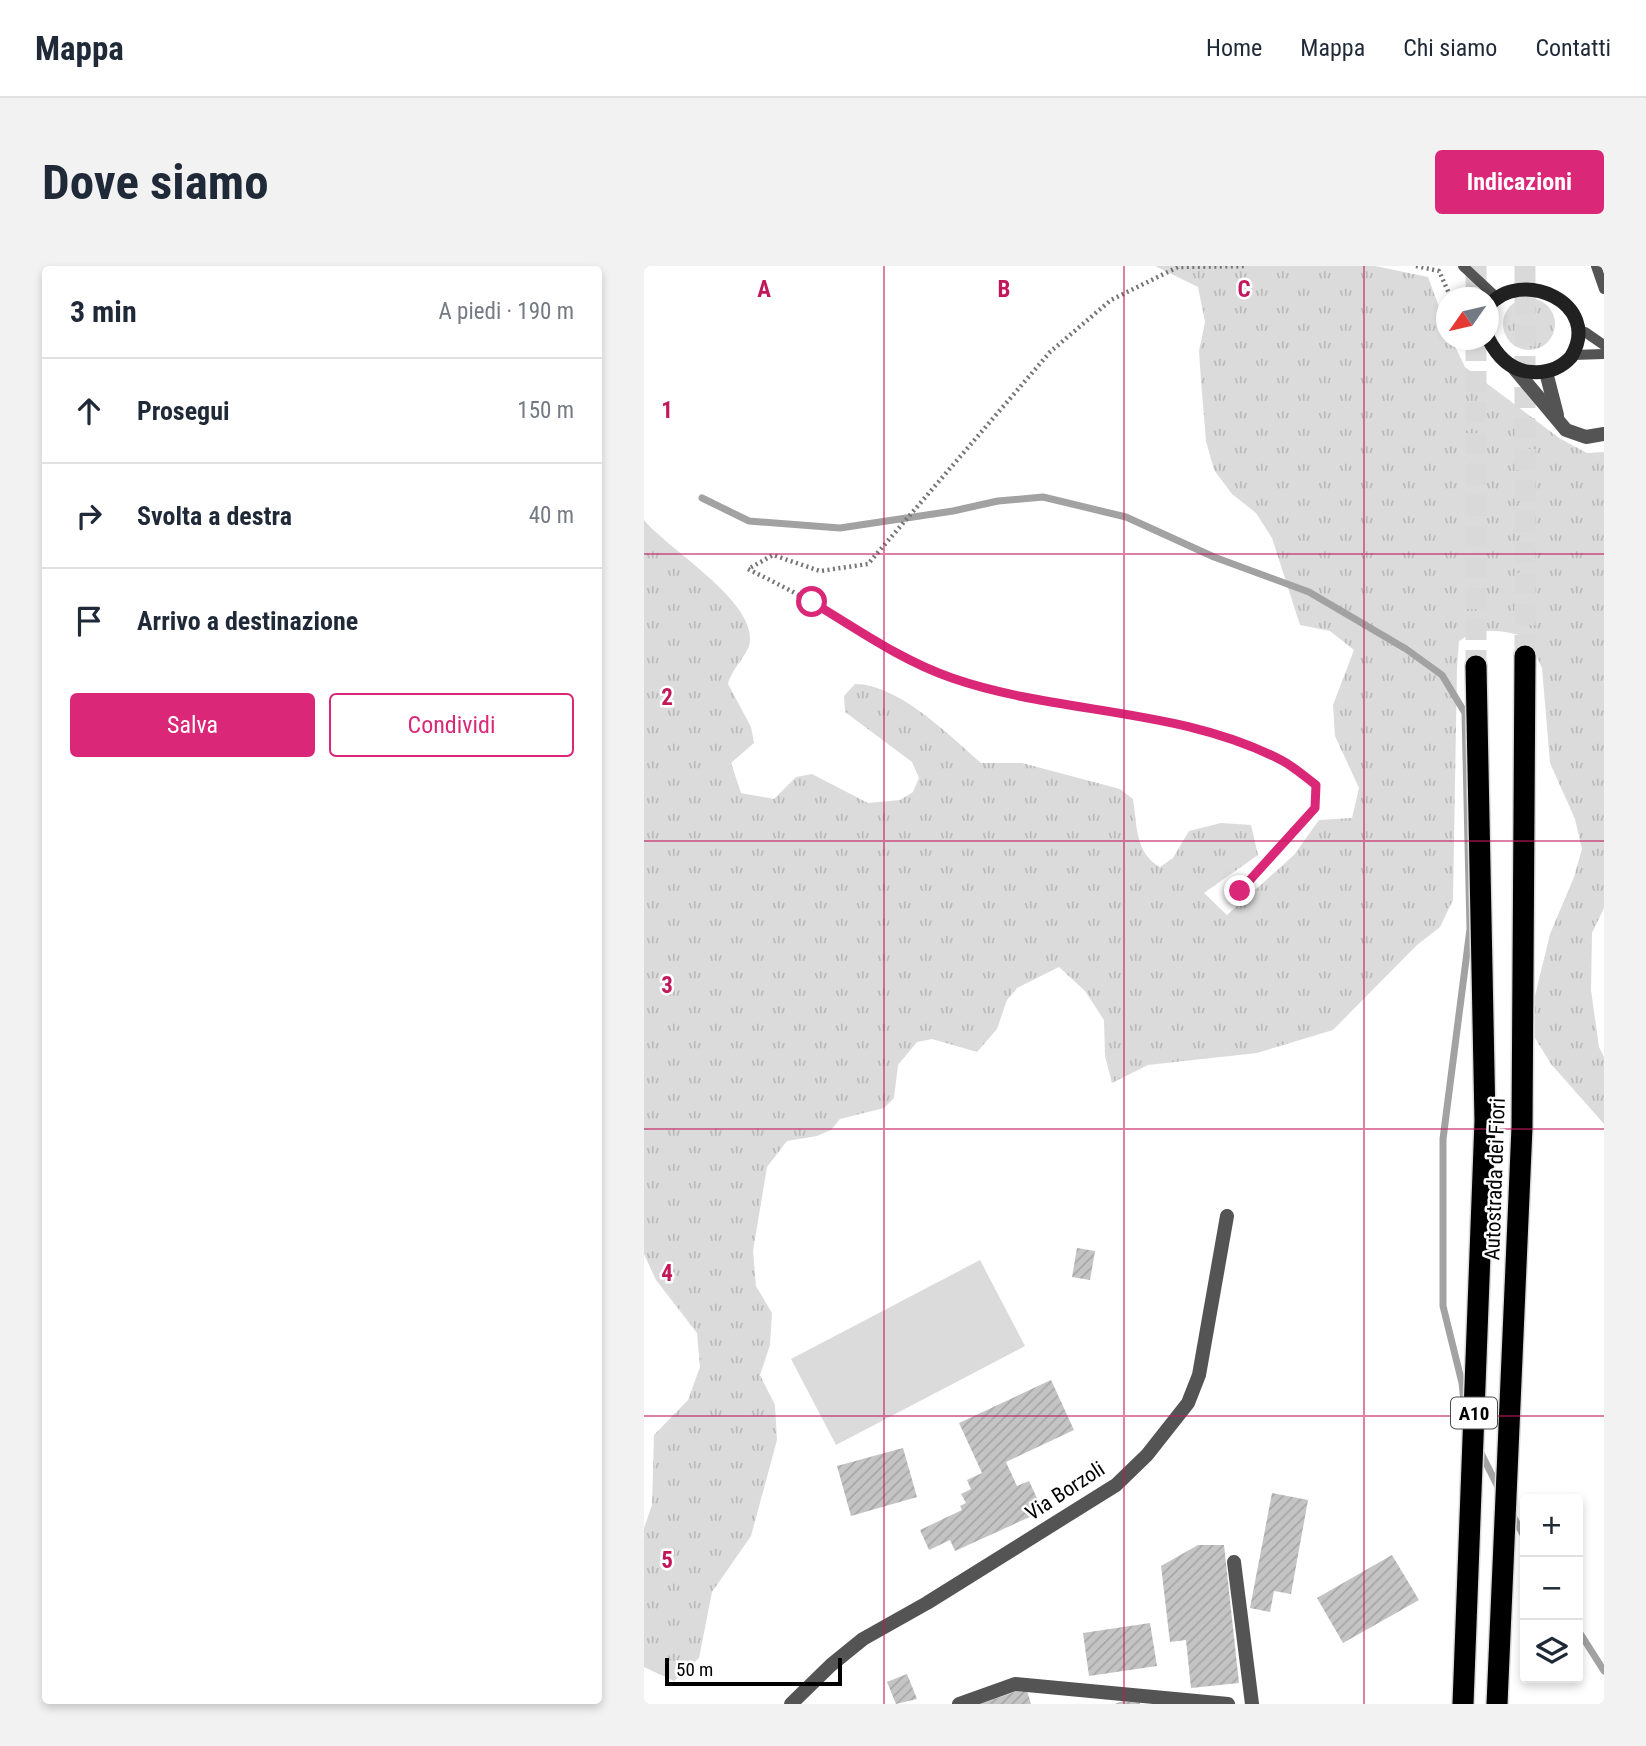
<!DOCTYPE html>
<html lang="it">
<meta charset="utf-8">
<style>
body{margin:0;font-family:"Roboto Condensed",sans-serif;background:#f2f2f3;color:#1f2937}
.controls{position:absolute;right:21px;bottom:21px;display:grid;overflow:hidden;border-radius:7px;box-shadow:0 4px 10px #0003}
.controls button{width:63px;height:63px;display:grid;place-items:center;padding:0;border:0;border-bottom:2px solid #e0e1e3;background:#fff;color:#1f2937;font:35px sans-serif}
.compass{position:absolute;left:792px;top:21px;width:63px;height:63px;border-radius:50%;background:#fff;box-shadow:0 4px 10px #0003;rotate:236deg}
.scale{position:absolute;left:21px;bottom:18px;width:177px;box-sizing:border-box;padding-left:7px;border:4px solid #000;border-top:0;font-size:19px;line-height:24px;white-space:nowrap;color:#000;-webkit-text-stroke:5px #fff;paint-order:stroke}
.stop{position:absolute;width:21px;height:21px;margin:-16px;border:5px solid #db2777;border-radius:50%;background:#fff}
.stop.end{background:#db2777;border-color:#fff;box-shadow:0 2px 7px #0008}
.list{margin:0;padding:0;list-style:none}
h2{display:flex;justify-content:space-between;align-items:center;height:91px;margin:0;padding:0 28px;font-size:30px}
h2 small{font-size:23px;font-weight:400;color:#747a83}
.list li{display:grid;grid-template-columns:46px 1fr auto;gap:21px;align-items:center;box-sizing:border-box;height:105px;padding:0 28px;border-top:2px solid #e0e1e3}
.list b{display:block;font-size:26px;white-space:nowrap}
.list em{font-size:23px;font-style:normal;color:#747a83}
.actions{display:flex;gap:14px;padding:21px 28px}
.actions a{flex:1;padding:16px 0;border:2px solid #db2777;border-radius:7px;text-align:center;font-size:24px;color:#db2777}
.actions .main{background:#db2777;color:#fff}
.icon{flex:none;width:38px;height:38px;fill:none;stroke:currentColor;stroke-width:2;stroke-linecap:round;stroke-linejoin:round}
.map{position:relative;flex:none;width:960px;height:1438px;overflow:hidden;border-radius:7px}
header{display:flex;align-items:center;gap:42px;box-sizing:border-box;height:98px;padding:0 35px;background:#fff;border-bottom:2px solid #e0e1e3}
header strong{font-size:33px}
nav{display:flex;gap:38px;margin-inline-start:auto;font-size:24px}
.intro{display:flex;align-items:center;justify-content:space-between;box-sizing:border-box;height:168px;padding:0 42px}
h1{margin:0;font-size:49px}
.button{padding:18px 32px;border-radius:7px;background:#db2777;color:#fff;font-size:24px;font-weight:700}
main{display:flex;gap:42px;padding:0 42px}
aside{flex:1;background:#fff;border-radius:7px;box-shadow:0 4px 10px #0003}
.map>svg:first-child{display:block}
.grass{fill:url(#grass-tufts)}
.garden{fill:#dbdbdb}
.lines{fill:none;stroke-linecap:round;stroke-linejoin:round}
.stream{stroke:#a2a2a2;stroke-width:7}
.building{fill:url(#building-hatch)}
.highway-tunnel{stroke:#d9d9d9;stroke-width:21;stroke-dasharray:21 10;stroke-linecap:butt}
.highway-casing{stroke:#dbdbdb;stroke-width:24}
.path{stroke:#767676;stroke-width:4.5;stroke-dasharray:2 3.5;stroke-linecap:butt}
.lane{stroke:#545454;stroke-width:10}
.street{stroke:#545454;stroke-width:14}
.secondary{stroke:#212121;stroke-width:14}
.highway{stroke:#000;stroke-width:21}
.route{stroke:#db2777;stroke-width:9}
.grid{fill:none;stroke:#c2185b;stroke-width:2;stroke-opacity:0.55}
.labels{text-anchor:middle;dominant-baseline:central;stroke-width:5;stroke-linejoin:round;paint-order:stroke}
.shield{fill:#fff;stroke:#4c4c4c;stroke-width:2}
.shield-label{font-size:19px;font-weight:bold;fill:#000}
.street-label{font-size:21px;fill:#000;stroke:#fff}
.grid-label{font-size:23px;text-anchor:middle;font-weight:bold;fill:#c2185b;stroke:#fff;stroke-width:5;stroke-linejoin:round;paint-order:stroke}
</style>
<header>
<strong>Mappa</strong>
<nav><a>Home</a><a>Mappa</a><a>Chi siamo</a><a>Contatti</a></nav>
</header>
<div class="intro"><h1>Dove siamo</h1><a class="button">Indicazioni</a></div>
<main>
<aside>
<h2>3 min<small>A piedi · 190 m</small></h2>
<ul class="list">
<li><svg class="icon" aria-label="ahead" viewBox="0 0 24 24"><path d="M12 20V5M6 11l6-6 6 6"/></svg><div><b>Prosegui</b></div><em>150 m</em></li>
<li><svg class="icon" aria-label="right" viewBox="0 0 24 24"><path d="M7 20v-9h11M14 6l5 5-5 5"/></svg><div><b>Svolta a destra</b></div><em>40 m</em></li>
<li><svg class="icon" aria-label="arrive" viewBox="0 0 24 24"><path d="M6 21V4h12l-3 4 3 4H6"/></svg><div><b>Arrivo a destinazione</b></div></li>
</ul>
<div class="actions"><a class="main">Salva</a><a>Condividi</a></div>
</aside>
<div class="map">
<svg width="960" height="1438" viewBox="0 0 960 1438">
<defs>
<pattern id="grass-tufts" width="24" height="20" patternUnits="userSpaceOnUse" patternTransform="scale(1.75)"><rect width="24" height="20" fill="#dbdbdb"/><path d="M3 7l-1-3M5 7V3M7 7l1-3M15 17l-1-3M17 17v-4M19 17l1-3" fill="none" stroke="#bababa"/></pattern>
<pattern id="building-hatch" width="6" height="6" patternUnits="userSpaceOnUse" patternTransform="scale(1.75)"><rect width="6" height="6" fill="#c4c4c4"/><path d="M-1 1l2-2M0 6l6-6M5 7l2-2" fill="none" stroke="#a7a7a7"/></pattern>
</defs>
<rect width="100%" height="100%" fill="#fff"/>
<g class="grass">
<path d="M511 0H731L784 11 797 46 802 50V74H808L821 101 915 172 943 187 960 186V642L948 667 947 724 955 781 960 791V858L907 798 891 772V730L906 668 930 611 938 583 931 553 906 497 898 402 883 371C858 365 838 359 815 375L813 402 809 634 796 661 773 679 689 764 613 787 504 799 468 817 461 790 460 754 441 725 415 701 373 722 363 734 353 763 333 786 288 773 273 776 254 799 250 832 240 842 196 853 187 864 173 870 143 875 123 901 109 985 112 1020 128 1047 126 1079 116 1109 131 1139 133 1174 107 1270 68 1326 55 1392 30 1415 0 1401V1262L8 1239 10 1169 44 1134 56 1101 53 1067 12 1014 0 988V254C25 284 110 334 106 375 105 388 88 402 84 418L107 461 110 477 87 497 97 527 130 533 152 511 168 508 224 537 256 534 269 526 275 512 268 496 201 446 200 430 211 418C254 418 305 469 337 497H378L476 523 489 533C493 559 491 587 516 601L529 592 545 565 577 557 607 559 614 589 560 627 583 649 650 589 675 554 708 552 715 522 691 470 689 439 710 384 686 365 656 359 628 272 612 247 588 228 570 204 562 175 557 115 555 85 561 56 554 21Z"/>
<circle cx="885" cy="58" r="26"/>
</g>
<path class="garden" d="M336 994 381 1080 192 1179 147 1093Z"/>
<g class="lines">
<g class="stream">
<path d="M58 232 105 255 196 262 309 245 354 235 399 231 482 251 570 291 665 326 762 383 798 409 821 447 826 663 799 873V1040L818 1117 821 1145"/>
<path d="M836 1185 856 1225"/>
<path d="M868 1248 881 1272"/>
<path d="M934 1364 960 1405"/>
</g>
</g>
<g class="building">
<path d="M433 982 451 985 446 1014 428 1011Z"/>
<path d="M407 1114 430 1164 362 1196 373 1220 385 1215 399 1245 311 1285 306 1274 285 1284 276 1264 318 1244 316 1240 322 1237 317 1228 327 1223 323 1214 338 1207 315 1157Z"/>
<path d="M259 1182 273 1231 207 1250 193 1200Z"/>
<path d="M628 1227 664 1234 647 1328 630 1325 626 1346 606 1342Z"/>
<path d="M554 1279H580L595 1417 547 1422 542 1374 526 1376 517 1300Z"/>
<path d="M748 1289 775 1334 699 1377 673 1332Z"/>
<path d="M506 1357 513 1400 445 1410 439 1367Z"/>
<path d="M263 1408 273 1433 252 1438 243 1416Z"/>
<path d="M382 1422 387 1438H336Z"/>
<path d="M479 1435 496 1436V1438H471Z"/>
</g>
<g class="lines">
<g class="highway-tunnel">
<path d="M832 0V32"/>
<path d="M832 74V400"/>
<path d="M881 390V0"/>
</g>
<defs>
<g id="highway">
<path d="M819 1438 841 855 832 400"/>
<path d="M853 1438 878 861 881 390"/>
</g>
</defs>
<use href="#highway" class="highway-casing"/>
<g class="path">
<path d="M772 0 795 5 807 32"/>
<path d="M596 625 671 543 672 519C660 511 649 500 637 494 537 441 416 446 309 412 259 397 215 363 169 337 148 325 126 314 104 303L129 289 176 305 224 298 406 86 467 34 534 1 603 0"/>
</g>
<g class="lane">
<path d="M819 0 850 29"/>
<path d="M952 0 960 23"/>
<path d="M941 66 960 79"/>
<path d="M929 89 960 88"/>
</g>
<g class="street">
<path d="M870 102 922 164 942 171 960 168"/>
<path d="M902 106 913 149"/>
<path d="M590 1296 608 1438"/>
<path d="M147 1438 187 1399 219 1373 283 1337 472 1219 503 1189 544 1137 555 1109 583 950"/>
<path d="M315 1438 371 1418 584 1438"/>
</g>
<path class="secondary" d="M844 41C875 0 960 37 927 91 917 102 903 107 888 106 867 105 853 90 844 72"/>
<use href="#highway" class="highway"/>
</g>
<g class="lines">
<path class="route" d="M168 336C213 363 258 395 308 412 415 449 535 441 637 494 649 500 660 510 672 519L671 542 596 625"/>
</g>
<path class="grid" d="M240 0V1438M480 0V1438M720 0V1438M0 288H960M0 575H960M0 863H960M0 1150H960"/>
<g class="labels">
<rect class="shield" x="807" y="1131.5" width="46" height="31" rx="5"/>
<g class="shield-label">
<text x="830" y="1147">A10</text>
</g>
<g class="street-label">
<text transform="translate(851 913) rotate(-88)">Autostrada dei Fiori</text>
<text transform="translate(421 1225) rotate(-33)">Via Borzoli</text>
</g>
</g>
<g class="grid-label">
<text x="120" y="31">A</text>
<text x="360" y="31">B</text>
<text x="600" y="31">C</text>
<text x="23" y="152">1</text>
<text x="23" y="439">2</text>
<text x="23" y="727">3</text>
<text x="23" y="1015">4</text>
<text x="23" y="1302">5</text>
</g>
</svg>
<div class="controls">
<button>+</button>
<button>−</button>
<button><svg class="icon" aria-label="layers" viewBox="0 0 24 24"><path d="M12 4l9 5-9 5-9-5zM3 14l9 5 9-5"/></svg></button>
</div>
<svg class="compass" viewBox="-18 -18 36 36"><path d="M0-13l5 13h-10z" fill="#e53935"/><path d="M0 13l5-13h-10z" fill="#747a83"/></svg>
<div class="scale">50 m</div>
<div class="stop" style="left:168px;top:336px"></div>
<div class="stop end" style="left:596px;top:625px"></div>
</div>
</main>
